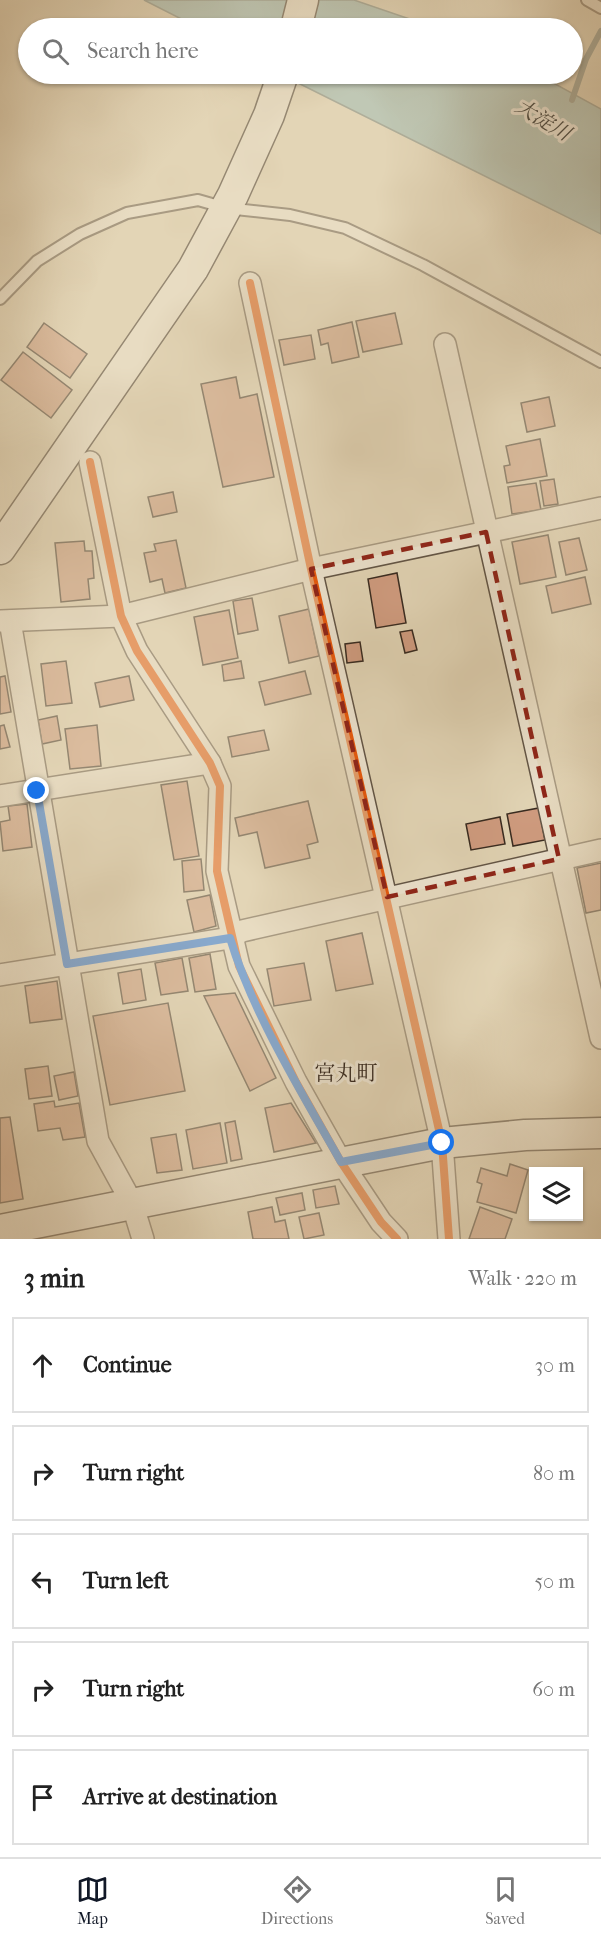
<!DOCTYPE html>
<meta charset="utf-8">
<style>
body{margin:0;font-family:"IM FELL French Canon","Noto Serif JP",serif;background:#f2f2f2;color:#222}
.controls{position:absolute;right:18px;bottom:18px;display:grid;overflow:hidden;border-radius:0px;box-shadow:0 2px 4px #0004}
.controls button{width:54px;height:54px;display:grid;place-items:center;padding:0;border:0;border-bottom:2px solid #e0e0e0;background:#fff;color:#222;font:30px sans-serif}
.stop{position:absolute;width:18px;height:18px;margin:-14px;border:4px solid #1a73e8;border-radius:50%;background:#fff}
.stop.end{background:#1a73e8;border-color:#fff;box-shadow:0 2px 6px #0008}
.list{margin:0;padding:0;list-style:none}
h2{display:flex;justify-content:space-between;align-items:center;height:78px;margin:0;padding:0 24px;font-size:26px}
h2 small{font-size:20px;font-weight:400;color:#767676}
.list li{display:grid;grid-template-columns:39px 1fr auto;gap:18px;align-items:center;box-sizing:border-box;height:96px;margin:0 12px 12px;padding:0 12px;border:2px solid #e0e0e0;border-radius:0px}
.list b{display:block;font-size:22px;white-space:nowrap}
.list em{font-size:20px;font-style:normal;color:#767676}
.icon{flex:none;width:33px;height:33px;fill:none;stroke:currentColor;stroke-width:2;stroke-linecap:round;stroke-linejoin:round}
.map{position:relative;flex:none;width:601px;height:1239px;overflow:hidden}
.search{position:absolute;background:#fff;box-shadow:0 2px 4px #0004;left:18px;right:18px;top:18px;height:66px;display:flex;align-items:center;gap:15px;box-sizing:border-box;padding:0 21px;border-radius:33px;color:#767676;font-size:22px}
.sheet{height:618px;background:#fff}
nav{display:flex;justify-content:space-around;align-items:center;box-sizing:border-box;height:84px;border-top:2px solid #e0e0e0;background:#fff;font-size:16px;color:#767676}
nav a{display:grid;justify-items:center;gap:3px}
nav .on{color:#111827}
.map>svg:first-child{display:block}
.water{fill:#96b8b3;stroke:#707f78;stroke-width:1.5}
.lines{fill:none;stroke-linecap:round;stroke-linejoin:round}
.stream{stroke:#707f78;stroke-width:6}
.building{fill:#d19d81;stroke:#372a20;stroke-width:1.5}
.lane-casing{stroke:#625546;stroke-width:14}
.street-casing{stroke:#625546;stroke-width:24}
.secondary-casing{stroke:#372a20;stroke-width:33}
.lane{stroke:#ede4d0;stroke-width:10}
.street{stroke:#ede4d0;stroke-width:21}
.secondary{stroke:#ede4d0;stroke-width:30}
.cycleway-casing{stroke:#ede4d0;stroke-width:11}
.cycleway{stroke:#e8590c;stroke-width:8}
.route{stroke:#1a73e8;stroke-width:8}
.marked{fill:none;stroke:#8f2418;stroke-width:4.5;stroke-dasharray:12 8;stroke-linejoin:round}
.labels{text-anchor:middle;dominant-baseline:central;stroke-width:6;stroke-linejoin:round;paint-order:stroke}
.water-label{font-size:20px;font-style:italic;fill:#4f4e45;stroke:#ede4d0}
.quarter-label{font-size:21px;fill:#372a20;stroke:#ede4d0}
</style>
<div class="map">
<svg width="601" height="1239" viewBox="0 0 601 1239">
<rect width="100%" height="100%" fill="#e3d6b7"/>
<filter id="stains"><feTurbulence type="fractalNoise" baseFrequency=".00333" numOctaves="4"/><feColorMatrix values="0 0 0 0 .2 0 0 0 0 .09 0 0 0 0 .02 0 0 0 .5 -.17"/></filter>
<radialGradient id="worn" r=".72"><stop offset=".6" stop-color="#630" stop-opacity="0"/><stop offset="1" stop-color="#630" stop-opacity=".3"/></radialGradient>
<g class="water">
<path d="M144 0H354L436 28H199Z"/>
<path d="M280 74H537L601 109V234Z"/>
</g>
<g class="lines">
<path class="stream" d="M572 100 586 59 601 31"/>
</g>
<g class="building">
<path d="M395 313 402 344 363 352 356 321Z"/>
<path d="M352 322 359 357 332 363 328 343 321 345 318 330Z"/>
<path d="M44 323 87 354 70 378 27 347Z"/>
<path d="M311 335 315 359 284 365 279 340Z"/>
<path d="M23 352 72 390 51 418 1 380Z"/>
<path d="M236 377 240 398 257 394 274 477 223 487 201 384Z"/>
<path d="M549 397 555 426 527 432 521 403Z"/>
<path d="M540 439 547 476 507 483 504 466 510 465 506 446Z"/>
<path d="M554 479 558 504 544 506 540 481Z"/>
<path d="M536 483 541 510 512 514 508 487Z"/>
<path d="M173 492 177 512 153 517 148 497Z"/>
<path d="M548 535 556 577 520 584 512 542Z"/>
<path d="M579 538 587 570 566 575 559 542Z"/>
<path d="M176 540 186 588 165 593 162 579 150 582 144 553 156 551 154 544Z"/>
<path d="M84 541 85 551H92L94 578 88 579 90 599 61 602 55 543Z"/>
<path d="M397 573 406 623 376 628 368 579Z"/>
<path d="M585 577 591 604 552 613 546 586Z"/>
<path d="M252 598 258 630 238 634 233 601Z"/>
<path d="M309 609 319 656 289 663 279 616Z"/>
<path d="M229 610 238 658 203 665 194 617Z"/>
<path d="M412 630 417 650 405 653 400 632Z"/>
<path d="M360 642 363 661 347 663 345 644Z"/>
<path d="M66 661 72 703 46 706 41 664Z"/>
<path d="M241 661 244 678 224 681 222 665Z"/>
<path d="M305 671 311 694 265 705 259 682Z"/>
<path d="M5 676 11 712 0 714V677Z"/>
<path d="M129 676 134 700 100 707 95 683Z"/>
<path d="M57 716 61 740 42 744 38 720Z"/>
<path d="M4 725 10 747 0 749V726Z"/>
<path d="M97 725 101 766 70 769 65 729Z"/>
<path d="M264 730 269 750 232 757 228 737Z"/>
<path d="M187 781 199 856 174 860 161 785Z"/>
<path d="M308 801 318 842 307 845 310 858 265 868 257 832 239 836 235 818Z"/>
<path d="M27 804 32 847 3 851 0 822 10 820 8 806Z"/>
<path d="M539 808 545 840 513 846 507 814Z"/>
<path d="M500 817 505 844 471 850 466 824Z"/>
<path d="M201 859 204 890 184 892 182 861Z"/>
<path d="M601 863V910L586 913 577 868Z"/>
<path d="M210 895 216 926 194 932 187 900Z"/>
<path d="M362 933 373 984 336 991 326 941Z"/>
<path d="M210 954 216 989 195 992 189 958Z"/>
<path d="M182 958 188 991 161 995 155 963Z"/>
<path d="M304 963 311 1000 274 1006 267 969Z"/>
<path d="M141 969 146 1000 123 1004 118 973Z"/>
<path d="M57 981 62 1019 30 1023 25 986Z"/>
<path d="M235 993 276 1078 250 1091 204 996Z"/>
<path d="M168 1003 185 1091 110 1105 93 1016Z"/>
<path d="M48 1066 52 1096 29 1099 25 1069Z"/>
<path d="M74 1072 78 1096 59 1100 54 1076Z"/>
<path d="M54 1101 55 1107 79 1103 85 1137 63 1140 60 1128 38 1131 34 1104Z"/>
<path d="M291 1103 316 1143 274 1152 265 1108Z"/>
<path d="M10 1117 23 1199 0 1203V1118Z"/>
<path d="M235 1121 242 1159 231 1161 225 1123Z"/>
<path d="M220 1123 227 1163 193 1169 186 1130Z"/>
<path d="M176 1134 182 1170 157 1173 151 1138Z"/>
<path d="M510 1164 528 1170 516 1213 477 1202 482 1184 477 1182 481 1168 507 1176Z"/>
<path d="M335 1186 339 1204 316 1208 313 1190Z"/>
<path d="M302 1193 305 1210 280 1215 276 1198Z"/>
<path d="M272 1207 275 1222 285 1220 289 1239H253L248 1212Z"/>
<path d="M480 1207 512 1219 505 1239H469Z"/>
<path d="M319 1213 324 1235 304 1239 299 1217Z"/>
</g>
<g class="lines">
<defs>
<g id="lane">
<path d="M587 0 601 8"/>
<path d="M0 299 37 261 80 234 127 213 198 200 226 208 290 215 345 228 423 265 601 362"/>
</g>
<g id="street">
<path d="M250 283 311 569 442 1143 449 1239"/>
<path d="M445 344 601 1038"/>
<path d="M90 462 121 616 137 651 210 763 220 786 217 871 239 966 296 1082 341 1162 381 1222 397 1239"/>
<path d="M0 621 121 616 311 569 601 508"/>
<path d="M10 621 98 1141 132 1203 143 1239"/>
<path d="M0 796 210 763"/>
<path d="M0 975 230 938 242 931 601 850"/>
</g>
<g id="secondary">
<path d="M296 28 303 0"/>
<path d="M0 549 193 269 233 195 269 115 283 74"/>
<path d="M0 1230 442 1143 525 1135 601 1133"/>
</g>
</defs>
<use href="#lane" class="lane-casing"/>
<use href="#street" class="street-casing"/>
<use href="#secondary" class="secondary-casing"/>
<use href="#lane" class="lane"/>
<use href="#street" class="street"/>
<use href="#secondary" class="secondary"/>
<defs>
<g id="cycleway">
<path d="M250 283 311 569 442 1143 449 1239"/>
<path d="M90 462 121 616 137 651 210 763 220 786 217 871 239 966 296 1082 341 1162 381 1222 397 1239"/>
</g>
</defs>
<use href="#cycleway" class="cycleway-casing"/>
<use href="#cycleway" class="cycleway"/>
</g>
<g class="lines">
<path class="route" d="M37 791 67 964 230 938C253 1014 302 1093 341 1162L442 1143"/>
</g>
<path d="M0 0H601V1239H0ZM486 532 559 859 387 897 311 569Z" fill="#e3d6b7" fill-opacity=".55" fill-rule="evenodd"/>
<path class="marked" d="M486 532 559 859 387 897 311 569Z"/>
<g class="labels">
<g class="water-label">
<text transform="translate(543 120) rotate(31)">大淀川</text>
</g>
<g class="quarter-label">
<text x="346" y="1073">宮丸町</text>
</g>
</g>
<rect width="100%" height="100%" filter="url(#stains)"/>
<rect width="100%" height="100%" fill="url(#worn)"/>
</svg>
<div class="controls">
<button><svg class="icon" aria-label="layers" viewBox="0 0 24 24"><path d="M12 4l9 5-9 5-9-5zM3 14l9 5 9-5"/></svg></button>
</div>
<div class="stop" style="left:442px;top:1143px"></div>
<div class="stop end" style="left:37px;top:791px"></div>
<div class="search"><svg class="icon" aria-label="search" viewBox="0 0 24 24"><circle cx="10" cy="10" r="6"/><path d="M15 15l6 6"/></svg>Search here</div>
</div>
<section class="sheet">
<h2>3 min<small>Walk · 220 m</small></h2>
<ul class="list">
<li><svg class="icon" aria-label="ahead" viewBox="0 0 24 24"><path d="M12 20V5M6 11l6-6 6 6"/></svg><div><b>Continue</b></div><em>30 m</em></li>
<li><svg class="icon" aria-label="right" viewBox="0 0 24 24"><path d="M7 20v-9h11M14 6l5 5-5 5"/></svg><div><b>Turn right</b></div><em>80 m</em></li>
<li><svg class="icon" aria-label="left" viewBox="0 0 24 24"><path d="M17 20v-9H6M10 6l-5 5 5 5"/></svg><div><b>Turn left</b></div><em>50 m</em></li>
<li><svg class="icon" aria-label="right" viewBox="0 0 24 24"><path d="M7 20v-9h11M14 6l5 5-5 5"/></svg><div><b>Turn right</b></div><em>60 m</em></li>
<li><svg class="icon" aria-label="arrive" viewBox="0 0 24 24"><path d="M6 21V4h12l-3 4 3 4H6"/></svg><div><b>Arrive at destination</b></div></li>
</ul>
</section>
<nav>
<a class="on"><svg class="icon" aria-label="map" viewBox="0 0 24 24"><path d="M3 6l6-2 6 2 6-2v14l-6 2-6-2-6 2zM9 4v14M15 6v14"/></svg>Map</a>
<a><svg class="icon" aria-label="directions" viewBox="0 0 24 24"><path d="M12 3l9 9-9 9-9-9zM9 14v-3h6M13 9l2 2-2 2"/></svg>Directions</a>
<a><svg class="icon" aria-label="saved" viewBox="0 0 24 24"><path d="M7 4h10v16l-5-4-5 4z"/></svg>Saved</a>
</nav>
